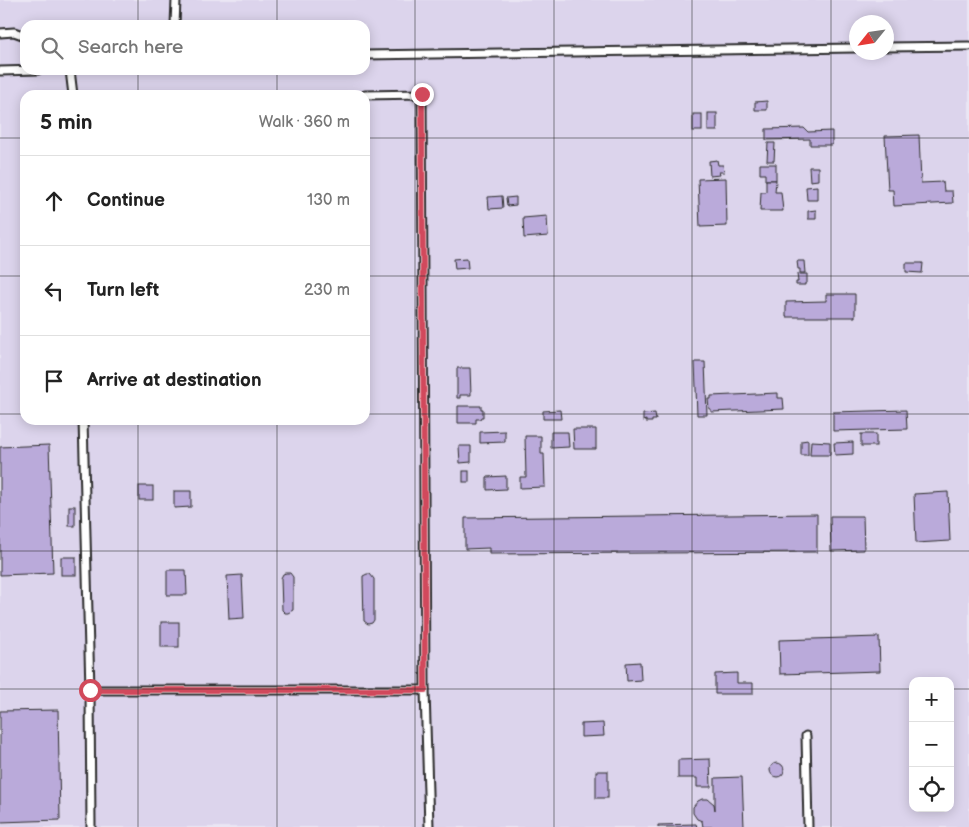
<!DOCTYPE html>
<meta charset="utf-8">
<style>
body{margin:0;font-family:"Balsamiq Sans",sans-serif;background:#f2f2f2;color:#222}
.controls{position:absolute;right:15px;bottom:15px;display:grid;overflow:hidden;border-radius:10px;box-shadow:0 2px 12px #0003}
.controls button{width:45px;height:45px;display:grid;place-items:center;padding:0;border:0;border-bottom:1px solid #e0e0e0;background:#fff;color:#222;font:25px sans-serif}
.compass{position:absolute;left:849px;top:15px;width:45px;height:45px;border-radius:50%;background:#fff;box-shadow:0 2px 12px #0003;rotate:240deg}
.stop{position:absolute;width:15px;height:15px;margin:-11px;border:4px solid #d1495b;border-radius:50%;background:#fff}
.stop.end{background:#d1495b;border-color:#fff;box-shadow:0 1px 5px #0008}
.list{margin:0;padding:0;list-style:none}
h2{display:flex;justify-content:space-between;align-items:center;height:65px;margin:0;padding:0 20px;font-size:21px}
h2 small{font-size:16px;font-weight:400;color:#767676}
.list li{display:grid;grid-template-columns:32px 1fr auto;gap:15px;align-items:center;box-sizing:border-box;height:90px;padding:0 20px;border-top:1px solid #e0e0e0}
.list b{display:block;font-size:19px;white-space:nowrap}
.list em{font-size:16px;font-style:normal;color:#767676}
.icon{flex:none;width:28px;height:28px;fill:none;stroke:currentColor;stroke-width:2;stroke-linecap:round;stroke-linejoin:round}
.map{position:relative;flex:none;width:969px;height:827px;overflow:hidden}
.search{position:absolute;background:#fff;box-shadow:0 2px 12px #0003;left:20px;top:20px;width:350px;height:55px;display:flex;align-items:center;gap:12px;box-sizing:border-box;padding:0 18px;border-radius:15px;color:#767676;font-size:19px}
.panel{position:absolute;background:#fff;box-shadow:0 2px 12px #0003;left:20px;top:90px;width:350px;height:335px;border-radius:15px}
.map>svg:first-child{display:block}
.built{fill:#dcd4ec;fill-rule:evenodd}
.building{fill:#baaada;stroke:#2b2b2b}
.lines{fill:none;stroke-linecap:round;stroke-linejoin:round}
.lane-casing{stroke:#2b2b2b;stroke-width:11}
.lane{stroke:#fff;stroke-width:7}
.route{stroke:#d1495b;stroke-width:6}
.grid{fill:none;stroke:#2b2b2b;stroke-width:1;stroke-opacity:0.55}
</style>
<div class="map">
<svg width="969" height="827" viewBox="0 0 969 827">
<rect width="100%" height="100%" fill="#eae6f4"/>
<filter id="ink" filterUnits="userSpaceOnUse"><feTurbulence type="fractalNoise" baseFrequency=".02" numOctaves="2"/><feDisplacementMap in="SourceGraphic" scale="10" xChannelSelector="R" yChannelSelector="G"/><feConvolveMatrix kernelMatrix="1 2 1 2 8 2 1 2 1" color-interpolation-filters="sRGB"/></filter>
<g filter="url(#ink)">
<path class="built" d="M0 0H969V827H0ZM856 22H886V52H856ZM25 25H365V70H25ZM25 95H365V420H25ZM913 681H950V808H913Z"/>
<g class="building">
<path d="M767 101V110H755V102Z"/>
<rect x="708" y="113" width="9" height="18"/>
<rect x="693" y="114" width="9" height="17"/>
<path d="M804 128 808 132 832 131V145H810V139L766 140V129Z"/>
<path d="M919 135 921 183 943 182 944 191H952L953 203 894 206 893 190H888L885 136Z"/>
<path d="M768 143H775L774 161H767Z"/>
<path d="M717 160 718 165H723L724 172H719L720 175 710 176 709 161Z"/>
<path d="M760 164H776V180H765V174H760Z"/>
<path d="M809 167H818V180L810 181Z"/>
<path d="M726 178 727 226 700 227 698 179Z"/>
<path d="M766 180H776L775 192H781L783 211H760L761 192H766Z"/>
<path d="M817 186V200H807L806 187Z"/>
<path d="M502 196 503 208 489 209 488 197Z"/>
<path d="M516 197V205L507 206 506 198Z"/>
<path d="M816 210V219H808V211Z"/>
<path d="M547 216 548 236 524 238 523 218Z"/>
<path d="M467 258 468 268 455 269 454 259Z"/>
<path d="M797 261H804L805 273H800V269H798Z"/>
<path d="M906 263H923L922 273 906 272Z"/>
<path d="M797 274H807V283H805V285H796V282H798Z"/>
<path d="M826 294H855V317H786V302L826 301Z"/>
<path d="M695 362H705L707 415H697Z"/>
<path d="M457 368H470L471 395H460V398H457Z"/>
<path d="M778 393V398H783L784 409 711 412V409H709L708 399H711V396Z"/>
<path d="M458 406H481V409H483V417H481L480 419H476V423H458Z"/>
<path d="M560 410 561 419H543V411Z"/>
<path d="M906 410 907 429 833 431V412Z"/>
<path d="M655 413 656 420H652V422H646V420L643 421V414Z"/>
<path d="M573 429H596V449H574Z"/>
<path d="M505 431V442L480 443V432Z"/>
<path d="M551 432H568L569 447 551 448Z"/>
<rect x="861" y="434" width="15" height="12"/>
<path d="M525 436H541V454H544L545 487 520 488V477H526Z"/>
<path d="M808 440V455H801V441Z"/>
<path d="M811 441 830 442V455H810Z"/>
<path d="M853 442V454L835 455 834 443Z"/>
<path d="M49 445 53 573 0 575V447Z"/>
<path d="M459 446H471V462L460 463Z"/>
<rect x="463" y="471" width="6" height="11"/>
<path d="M506 476V489L487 490V477Z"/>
<rect x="139" y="486" width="14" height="14"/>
<path d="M174 491H191V507L174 508Z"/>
<path d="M948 492 950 541 916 543 914 494Z"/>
<rect x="69" y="506" width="6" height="20"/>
<path d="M817 514V552L489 554V548L465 549V518Z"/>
<path d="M830 516H863L864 550 831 551Z"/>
<rect x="61" y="557" width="15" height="18"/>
<path d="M167 570H186L187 595H167Z"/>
<path d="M286 573H290L293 577V610L288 613H285L282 610 281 578 283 574Z"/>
<path d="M367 574H370L374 579V620L372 623 368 624 364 621 363 580V576Z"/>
<path d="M242 575 244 618 229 619 227 576Z"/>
<rect x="161" y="622" width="18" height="25"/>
<path d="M879 637 880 671 780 674 779 640Z"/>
<path d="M640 662 641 680 627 681 626 663Z"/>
<path d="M737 673V683H753V694H715V674Z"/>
<path d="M58 710 60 820 0 822V711Z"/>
<path d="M603 723 604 736 581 737V724Z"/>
<path d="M710 759 711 787H697V778H678V760Z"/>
<circle cx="777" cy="770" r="7"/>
<rect x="596" y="771" width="12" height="27"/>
<path d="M742 777 744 827H703L702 821 697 819 693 813V807L698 801 702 799H708L714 804 715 810V778Z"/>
<path d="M696 824 697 827H658V825Z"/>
</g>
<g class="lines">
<defs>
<g id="lane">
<path d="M175 25 176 0"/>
<path d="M0 33 14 32 25 36"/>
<path d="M886 47 969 46"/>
<path d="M365 55 856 48"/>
<path d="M70 70 73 95"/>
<path d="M0 71 38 70"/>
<path d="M365 95 422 94 425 690 429 827"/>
<path d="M83 420 90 690 91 827"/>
<path d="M90 690H425"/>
<path d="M806 736 808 827"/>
</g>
</defs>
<use href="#lane" class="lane-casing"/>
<use href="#lane" class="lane"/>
</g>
</g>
<g class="lines" filter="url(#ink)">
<path class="route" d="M90 690H425L422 94"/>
</g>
<path class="grid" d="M138 0V25M277 0V25M415 0V827M554 0V827M692 0V827M831 0V827M138 70V95M277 70V95M0 138H25M365 138H969M0 276H25M365 276H969M0 414H25M365 414H969M138 420V827M277 420V827M0 551H969M0 689H913M950 689H969"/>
</svg>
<div class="controls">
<button>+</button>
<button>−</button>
<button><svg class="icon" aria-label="locate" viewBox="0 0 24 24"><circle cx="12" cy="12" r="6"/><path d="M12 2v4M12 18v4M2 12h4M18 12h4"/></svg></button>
</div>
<svg class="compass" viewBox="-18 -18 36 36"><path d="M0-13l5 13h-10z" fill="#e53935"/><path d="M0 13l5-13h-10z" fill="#767676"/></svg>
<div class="stop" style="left:90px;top:690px"></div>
<div class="stop end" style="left:422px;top:94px"></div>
<div class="search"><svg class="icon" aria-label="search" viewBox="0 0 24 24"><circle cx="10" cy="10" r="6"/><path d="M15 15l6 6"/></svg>Search here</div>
<section class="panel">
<h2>5 min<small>Walk · 360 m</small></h2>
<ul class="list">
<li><svg class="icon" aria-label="ahead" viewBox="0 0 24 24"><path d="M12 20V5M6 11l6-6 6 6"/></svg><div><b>Continue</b></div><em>130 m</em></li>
<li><svg class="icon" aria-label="left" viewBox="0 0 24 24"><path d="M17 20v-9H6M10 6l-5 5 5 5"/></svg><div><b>Turn left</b></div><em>230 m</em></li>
<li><svg class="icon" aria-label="arrive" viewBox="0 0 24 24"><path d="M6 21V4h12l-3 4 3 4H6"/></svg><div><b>Arrive at destination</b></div></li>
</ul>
</section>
</div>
